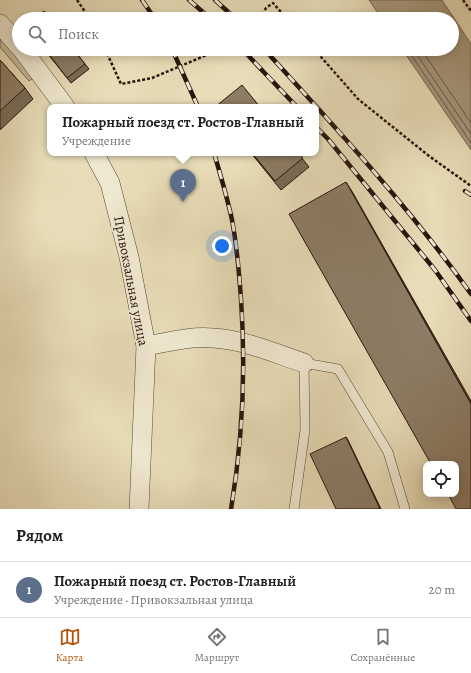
<!DOCTYPE html>
<html lang="ru">
<meta charset="utf-8">
<style>
body{margin:0;font-family:Alegreya,serif;background:#f2f2f2;color:#202124}
.controls{position:absolute;right:12px;bottom:12px;display:grid;overflow:hidden;border-radius:8px;box-shadow:0 2px 10px #0003}
.controls button{width:36px;height:36px;display:grid;place-items:center;padding:0;border:0;border-bottom:1px solid #e0e0e0;background:#fff;color:#202124;font:20px sans-serif}
.you{position:absolute;left:222px;top:246px;width:14px;height:14px;margin:-10px;border:3px solid #fff;border-radius:50%;background:#1a73e8;box-shadow:0 0 0 6px #1a73e833}
.badge{display:grid;place-items:center;width:26px;height:26px;border-radius:50%;background:#b45309;color:#fff;font-size:13px;font-weight:700}
.pin{position:absolute;translate:-50% -33px;filter:drop-shadow(0 1px 2px #0008)}
.pin::after{content:'';position:absolute;top:21px;width:14px;height:12px;background:inherit;clip-path:polygon(0 0,100% 0,50% 100%)}
.popup{position:absolute;left:47px;top:104px;width:272px;height:52px;box-sizing:border-box;display:grid;place-content:center;border-radius:8px;background:#fff;filter:drop-shadow(0 1px 3px #0005);font-size:13px;white-space:nowrap;color:#757577}
.popup b{font-size:15px;color:#202124}
.popup::after{content:'';position:absolute;left:50%;top:100%;margin-left:-8px;border:8px solid transparent;border-top-color:#fff}
.list{margin:0;padding:0;list-style:none}
h2{display:flex;justify-content:space-between;align-items:center;height:52px;margin:0;padding:0 16px;font-size:17px}
h2 small{font-size:13px;font-weight:400;color:#757577}
.list li{display:grid;grid-template-columns:26px 1fr auto;gap:12px;align-items:center;box-sizing:border-box;height:56px;padding:0 16px;border-top:1px solid #e0e0e0}
.list b{display:block;font-size:15px;white-space:nowrap}
.list p{margin:0;font-size:13px;white-space:nowrap;color:#757577}
.list em{font-size:13px;font-style:normal;color:#757577}
.icon{flex:none;width:22px;height:22px;fill:none;stroke:currentColor;stroke-width:2;stroke-linecap:round;stroke-linejoin:round}
.map{position:relative;flex:none;width:471px;height:509px;overflow:hidden}
.search{position:absolute;background:#fff;box-shadow:0 2px 10px #0003;left:12px;right:12px;top:12px;height:44px;display:flex;align-items:center;gap:10px;box-sizing:border-box;padding:0 14px;border-radius:22px;color:#757577;font-size:15px}
.sheet{height:108px;background:#fff}
nav{display:flex;justify-content:space-around;align-items:center;box-sizing:border-box;height:56px;border-top:1px solid #e0e0e0;background:#fff;font-size:11px;color:#757577}
nav a{display:grid;justify-items:center;gap:2px}
nav .on{color:#b45309}
.map>svg:first-child{display:block}
.green{fill:#c7ba9a;stroke:#786854}
.water{fill:#a6987d;stroke:#746450}
.lines{fill:none;stroke-linecap:round;stroke-linejoin:round}
.shore{stroke:#685645;stroke-width:1}
.lane-casing{stroke:#584738;stroke-width:10}
.street-casing{stroke:#584738;stroke-width:20}
.path{stroke:#29150d;stroke-width:2.5;stroke-dasharray:3 2;stroke-linecap:butt}
.lane{stroke:#efe8d0;stroke-width:9}
.street{stroke:#efe8d0;stroke-width:19}
.rail-casing{stroke:#29150d;stroke-width:4.5}
.rail{stroke:#efe8d0;stroke-width:3;stroke-dasharray:9;stroke-linecap:butt}
.wall{fill:#786b57;stroke:#29150d}
.shaded-wall{fill:#625747;stroke:#29150d}
.building{fill:#8c7c65;stroke:#29150d}
.labels{text-anchor:middle;dominant-baseline:central;stroke-width:3.5;stroke-linejoin:round;paint-order:stroke}
.street-label{font-size:14px;fill:#29150d;stroke:#efe8d0}
</style>
<div class="map">
<svg width="471" height="509" viewBox="0 0 471 509">
<rect width="100%" height="100%" fill="#e7dcb7"/>
<filter id="stains"><feTurbulence type="fractalNoise" baseFrequency=".005" numOctaves="4"/><feColorMatrix values="0 0 0 0 .2 0 0 0 0 .09 0 0 0 0 .02 0 0 0 .5 -.17"/></filter>
<radialGradient id="worn" r=".72"><stop offset=".6" stop-color="#630" stop-opacity="0"/><stop offset="1" stop-color="#630" stop-opacity=".3"/></radialGradient>
<path class="green" d="M0 36 26 66 33 78 29 81 0 47Z"/>
<path class="water" d="M369 0H442L471 44V150L402 49H452V19H382Z"/>
<g class="lines">
<g class="shore">
<path d="M407 49 471 143"/>
<path d="M413 49 471 134"/>
<path d="M421 49 471 123"/>
</g>
<defs>
<path id="lane" d="M294 509 305 430 304 363 338 369 388 452 405 509"/>
<g id="street">
<path d="M0 24 19 46"/>
<path d="M22 49 65 107"/>
<path d="M94 153 110 183 129 257 146 346 139 509"/>
<path d="M146 346C168 342 190 336 213 338 245 340 274 353 304 363"/>
</g>
</defs>
<use href="#lane" class="lane-casing"/>
<use href="#street" class="street-casing"/>
<g class="path">
<path d="M77 0 90 19"/>
<path d="M463 0 471 11"/>
<path d="M260 19 266 8 273 3 287 19"/>
<path d="M105 49 121 84 152 78 221 49"/>
<path d="M314 49 358 99 429 156 471 186"/>
</g>
<use href="#lane" class="lane"/>
<use href="#street" class="street"/>
<defs>
<g id="rail">
<path d="M142 0 155 19"/>
<path d="M189 0 211 19"/>
<path d="M215 0 236 19"/>
<path d="M172 49 198 107"/>
<path d="M242 49 297 107"/>
<path d="M264 49C336 128 409 207 471 294"/>
<path d="M316 127 328 139 435 270 471 321"/>
<path d="M214 153C220 173 226 194 231 215 237 243 239 271 241 299 246 372 243 438 231 509"/>
<path d="M465 191 471 195"/>
</g>
</defs>
<use href="#rail" class="rail-casing"/>
<use href="#rail" class="rail"/>
</g>
<g class="wall">
<path d="M44 49H73L89 69 71 83Z"/>
<path d="M0 60 25 88 33 99 0 130Z"/>
<path d="M251 153H298L309 167 281 190Z"/>
</g>
<g class="shaded-wall">
<path d="M346 182 353 193 471 401V404Z"/>
<path d="M346 437 348 440 381 509H380Z"/>
</g>
<g class="building">
<path d="M44 11 50 19H34Z"/>
<path d="M45 49H73L85 64 67 78Z"/>
<path d="M0 60 25 88 0 111Z"/>
<path d="M242 85 260 107H215Z"/>
<path d="M252 153H298L303 158 275 181Z"/>
<path d="M346 182 471 404V509H456L448 494H456V464H431L289 214Z"/>
<path d="M346 437 380 509H336L310 454Z"/>
</g>
<g class="labels">
<g class="street-label">
<text transform="translate(131 281) rotate(79)">Привокзальная улица</text>
</g>
</g>
<rect width="100%" height="100%" filter="url(#stains)"/>
<rect width="100%" height="100%" fill="url(#worn)"/>
</svg>
<div class="controls">
<button><svg class="icon" aria-label="locate" viewBox="0 0 24 24"><circle cx="12" cy="12" r="6"/><path d="M12 2v4M12 18v4M2 12h4M18 12h4"/></svg></button>
</div>
<div class="you"></div>
<div class="pin badge" style="left:183px;top:202px;background:#5c6f8a">1</div>
<div class="popup"><b>Пожарный поезд ст. Ростов-Главный</b>Учреждение</div>
<div class="search"><svg class="icon" aria-label="search" viewBox="0 0 24 24"><circle cx="10" cy="10" r="6"/><path d="M15 15l6 6"/></svg>Поиск</div>
</div>
<section class="sheet">
<h2>Рядом<small></small></h2>
<ul class="list">
<li><span class="badge" style="background:#5c6f8a">1</span><div><b>Пожарный поезд ст. Ростов-Главный</b><p>Учреждение · Привокзальная улица</p></div><em>20 m</em></li>
</ul>
</section>
<nav>
<a class="on"><svg class="icon" aria-label="map" viewBox="0 0 24 24"><path d="M3 6l6-2 6 2 6-2v14l-6 2-6-2-6 2zM9 4v14M15 6v14"/></svg>Карта</a>
<a><svg class="icon" aria-label="directions" viewBox="0 0 24 24"><path d="M12 3l9 9-9 9-9-9zM9 14v-3h6M13 9l2 2-2 2"/></svg>Маршрут</a>
<a><svg class="icon" aria-label="saved" viewBox="0 0 24 24"><path d="M7 4h10v16l-5-4-5 4z"/></svg>Сохранённые</a>
</nav>
